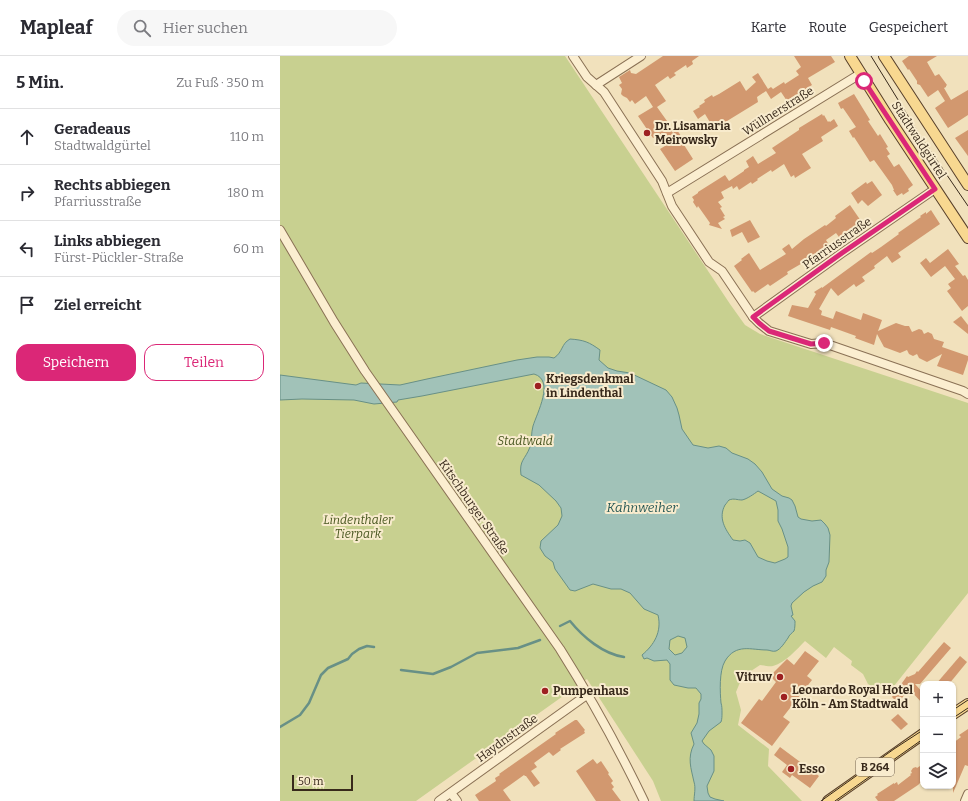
<!DOCTYPE html>
<html lang="de">
<meta charset="utf-8">
<style>
body{margin:0;font-family:Bitter,serif;background:#f7f7f7;color:#2b2b33}
.controls{position:absolute;right:12px;bottom:12px;display:grid;overflow:hidden;border-radius:8px;box-shadow:0 1px 3px #0004}
.controls button{width:36px;height:36px;display:grid;place-items:center;padding:0;border:0;border-bottom:1px solid #e1e1e2;background:#fff;color:#2b2b33;font:20px sans-serif}
.scale{position:absolute;left:12px;bottom:10px;width:61px;box-sizing:border-box;padding-left:4px;border:2px solid #38291b;border-top:0;font-size:11px;line-height:14px;white-space:nowrap;color:#38291b;-webkit-text-stroke:3px #f8ebcd;paint-order:stroke}
.stop{position:absolute;width:12px;height:12px;margin:-9px;border:3px solid #db2777;border-radius:50%;background:#fff}
.stop.end{background:#db2777;border-color:#fff;box-shadow:0 1px 4px #0008}
.list{margin:0;padding:0;list-style:none}
h2{display:flex;justify-content:space-between;align-items:center;height:52px;margin:0;padding:0 16px;font-size:17px}
h2 small{font-size:13px;font-weight:400;color:#7c7c81}
.list li{display:grid;grid-template-columns:26px 1fr auto;gap:12px;align-items:center;box-sizing:border-box;height:56px;padding:0 16px;border-top:1px solid #e1e1e2}
.list b{display:block;font-size:15px;white-space:nowrap}
.list p{margin:0;font-size:13px;white-space:nowrap;color:#7c7c81}
.list em{font-size:13px;font-style:normal;color:#7c7c81}
.actions{display:flex;gap:8px;padding:12px 16px}
.actions a{flex:1;padding:9px 0;border:1px solid #db2777;border-radius:12px;text-align:center;font-size:14px;color:#db2777}
.actions .main{background:#db2777;color:#fff}
.icon{flex:none;width:22px;height:22px;fill:none;stroke:currentColor;stroke-width:2;stroke-linecap:round;stroke-linejoin:round}
.map{position:relative;flex:none;width:688px;height:745px;overflow:hidden}
header{display:flex;align-items:center;gap:24px;box-sizing:border-box;height:56px;padding:0 20px;background:#fff;border-bottom:1px solid #e1e1e2}
header strong{font-size:19px}
nav{display:flex;gap:22px;margin-inline-start:auto;font-size:14px}
.search{width:280px;height:36px;background:#f7f7f7;display:flex;align-items:center;gap:10px;box-sizing:border-box;padding:0 14px;border-radius:22px;color:#7c7c81;font-size:15px}
main{display:flex}
aside{flex:1;background:#fff}
.map>svg:first-child{display:block}
.green{fill:#c8d090}
.water{fill:#a1c2b8;stroke:#689086;fill-rule:evenodd}
.lines{fill:none;stroke-linecap:round;stroke-linejoin:round}
.stream{stroke:#689086;stroke-width:2.5}
.building{fill:#d2986f}
.minor-casing{stroke:#8a7155;stroke-width:10}
.major-casing{stroke:#573f2a;stroke-width:12}
.minor{stroke:#fbeed0;stroke-width:8}
.major{stroke:#f8d890;stroke-width:10}
.tram{stroke:#38291b;stroke-width:1}
.route{stroke:#db2777;stroke-width:5}
.poi-dot{fill:#9d2021;stroke:#f8ebcd;stroke-width:1.5}
.labels{text-anchor:middle;dominant-baseline:central;stroke-width:4;stroke-linejoin:round;paint-order:stroke}
.shield{fill:#f8ebcd;stroke:#726350;stroke-width:1}
.shield-label{font-size:11px;font-weight:bold;fill:#38291b}
.street-label{font-size:12px;fill:#38291b;stroke:#f8ebcd}
.poi-label{font-size:12px;font-weight:bold;fill:#38291b;stroke:#f8ebcd;text-anchor:start}
.park-label{font-size:12px;font-style:italic;fill:#48561f;stroke:#f8ebcd}
.water-label{font-size:13px;font-style:italic;fill:#285956;stroke:#f8ebcd}
</style>
<header>
<strong>Mapleaf</strong>
<div class="search"><svg class="icon" aria-label="search" viewBox="0 0 24 24"><circle cx="10" cy="10" r="6"/><path d="M15 15l6 6"/></svg>Hier suchen</div>
<nav><a>Karte</a><a>Route</a><a>Gespeichert</a></nav>
</header>
<main>
<aside>
<h2>5 Min.<small>Zu Fuß · 350 m</small></h2>
<ul class="list">
<li><svg class="icon" aria-label="ahead" viewBox="0 0 24 24"><path d="M12 20V5M6 11l6-6 6 6"/></svg><div><b>Geradeaus</b><p>Stadtwaldgürtel</p></div><em>110 m</em></li>
<li><svg class="icon" aria-label="right" viewBox="0 0 24 24"><path d="M7 20v-9h11M14 6l5 5-5 5"/></svg><div><b>Rechts abbiegen</b><p>Pfarriusstraße</p></div><em>180 m</em></li>
<li><svg class="icon" aria-label="left" viewBox="0 0 24 24"><path d="M17 20v-9H6M10 6l-5 5 5 5"/></svg><div><b>Links abbiegen</b><p>Fürst-Pückler-Straße</p></div><em>60 m</em></li>
<li><svg class="icon" aria-label="arrive" viewBox="0 0 24 24"><path d="M6 21V4h12l-3 4 3 4H6"/></svg><div><b>Ziel erreicht</b></div></li>
</ul>
<div class="actions"><a class="main">Speichern</a><a>Teilen</a></div>
</aside>
<div class="map">
<svg width="688" height="745" viewBox="0 0 688 745">
<rect width="100%" height="100%" fill="#f1e1bc"/>
<path class="green" d="M0 0H285L450 248 465 269 480 278 688 347V537L606 640 588 628 583 618 571 609 572 605 554 591 546 602 525 585C516 594 506 606 493 610 489 611 484 609 480 609L465 619 461 624 456 636 461 654 458 669 489 693 488 710 522 745H381L373 725 307 623 136 745H0Z"/>
<path class="water" d="M290 283C304 284 309 286 320 294L319 304 328 312 337 315 350 317 386 334 392 341 397 352 399 359 402 373 413 389 428 392 439 390 446 392 452 397 468 403 475 408 482 416 492 433 502 440 509 442 512 444 515 450 518 461 521 463 532 465 541 464 545 468 548 472 550 479 549 506 546 514V520L542 526 533 530 524 536 512 547 511 550 513 559 511 560 515 565C515 568 515 572 514 575 512 577 509 579 508 582 505 586 501 593 496 595 492 596 490 594 487 594 471 594 456 587 445 605 439 615 440 636 441 647 442 650 442 653 442 657 442 660 442 663 441 666L429 675 422 685 424 688 431 694 434 700V715L427 730 428 737 430 741 435 743 444 745H414C414 739 416 732 414 726 411 712 407 702 414 688L411 677 417 667 419 658V647L421 643V638L416 632H408L394 629 390 624V608L387 604 374 605 367 602 364 603 362 599C374 589 382 576 378 559L364 553 350 537 341 533H331L313 528 295 535 290 534 275 513 273 506 265 500 260 492 261 485 278 469 282 460 281 452 276 445 259 429 241 419C239 404 245 404 250 391 252 384 251 377 253 370 257 357 275 324 254 318L142 340 118 344 117 346 94 348 74 344 22 343 0 344V319L76 329 81 327 120 329 147 323 237 304 257 301H269L274 302C283 296 281 288 290 283ZM478 435 496 445 498 454V465L502 473 508 491V501L505 503 495 507 487 505 478 501 470 487 465 484 460 485 453 484C445 473 438 462 445 449 447 447 447 446 449 444 454 442 457 444 462 444 467 443 474 438 478 435ZM398 580 405 582 407 591 402 597 395 599 389 593 390 584Z"/>
<g class="lines">
<g class="stream">
<path d="M280 570 290 565C303 581 323 598 344 601"/>
<path d="M121 614 153 618 171 611 197 597 238 592 260 584"/>
<path d="M0 671 20 659 29 647 41 619 48 612 68 603 72 598 79 593 87 590 94 591"/>
</g>
</g>
<g class="building">
<path d="M383 0H419L412 5 413 8 407 12 406 9 394 17 396 19 390 23 388 20 375 29 386 45 377 51 387 65 386 66 393 77 397 74 401 80 399 81 413 103 395 115 380 93 385 90 378 79 373 82 358 60 373 51 366 40 355 48 352 44 350 46 347 42 343 40 341 38 342 33 339 29 342 27 339 21 350 14 351 17 356 18Z"/>
<path d="M514 0H551L555 6 528 22 532 29 507 45 501 36 491 43 486 35 477 41 478 46 434 73 425 58 418 63 413 55 420 51 419 50 425 46 424 44 432 39 433 41 439 38 460 25 466 35 476 26 472 21 478 17 488 33 491 31 493 33 504 26 505 28 519 19 516 15 521 11Z"/>
<path d="M629 0H657L647 6 655 20 659 18 667 29 666 30V31L664 32 671 44 688 34V59L668 72 655 52 665 45 658 34 648 41 640 29 637 28V25L629 13 628 14 622 5Z"/>
<path d="M574 38 590 64 588 65 598 80 600 78 608 91 606 92 610 98 607 100 614 111 619 108 633 129 628 133 629 135 623 139 622 137 617 140 613 134H614L612 129 602 115 594 104 590 106 574 81 573 82 569 75 576 71 563 52 561 53 558 47Z"/>
<path d="M542 58 543 60 544 59 548 66 549 65 550 66 554 63 558 70 541 81 543 85 522 98 531 112 515 122 514 119 511 121 504 108 492 116 491 114 477 123 478 124 472 128 471 126 459 134 457 130 453 133 452 130 441 136 444 142 438 146 442 151 440 152 445 160 443 161 445 163 438 167 442 173 429 169 430 167 418 150 417 152 413 146 414 144 412 141 418 137V136L445 119 449 125 464 115V114L469 111 466 105 473 100 478 108 496 97 492 92 519 74V72Z"/>
<path d="M688 74V100L675 82Z"/>
<path d="M592 125 602 139 588 150 582 144 578 148 571 137 586 126 587 128Z"/>
<path d="M570 149 581 165 577 168V169L559 181 556 177 546 184 549 189 526 205 507 216 508 218 490 230 488 228 475 237 473 235 472 236 454 210 462 204 461 203 469 197 480 214 506 198 502 193 509 188 512 193 524 183 545 169 546 170 556 162 555 160Z"/>
<path d="M651 154 660 168 618 197 621 201 612 207 607 200 594 210 595 212 582 221 585 225 576 231 574 228 558 240 551 232 539 253 542 255 541 259 553 263 556 255 581 264 583 257 602 264 598 275 616 267 625 270H629L632 276 639 273 642 274 644 278 648 276 652 278 654 283 664 286 662 291 688 300V304L683 319 657 310 662 298 647 306 639 302 637 298 633 300 629 298 627 294 620 297 604 291 597 278 594 289 575 282 576 280 551 271 550 274 508 260 512 249 528 252 536 238 534 236 542 231V232L591 196 592 197 601 191 619 178 618 177 641 161 640 160 646 156V158Z"/>
<path d="M470 164 480 181 468 187 462 176 452 181 450 174Z"/>
<path d="M668 193 679 208 675 210 683 220 685 219 688 224V250L682 255 667 235 671 232 668 228 675 223 665 210 651 221 640 207 646 202 650 207Z"/>
<path d="M681 260 688 269V278L673 266Z"/>
<path d="M664 586 671 592 640 628H635L643 637V648L629 633 618 647 612 641 627 620 628 621 635 618 637 615 638 616Z"/>
<path d="M525 595 539 605 527 620 532 624 503 661 510 666 492 690 461 667 479 643 482 645 496 626 490 620 507 603 514 609Z"/>
<path d="M680 600 687 606 669 628H656Z"/>
<path d="M618 658 628 668 621 674 611 664Z"/>
<path d="M295 664H297L305 674 304 675 305 677 280 693 281 694 273 700 269 696 254 707 257 711 251 715 260 727 254 731 246 720H245L244 719 223 734 231 745H199L195 739 216 725 215 722 220 719 219 718 276 678 275 677Z"/>
<path d="M688 673V710L685 709 673 737V687L681 681 679 679Z"/>
<path d="M500 691 539 720 530 732 512 719 510 722 502 716 507 709 494 699Z"/>
<path d="M313 703 317 708 321 705 329 717 328 718 333 725 331 727 334 731 332 733 341 745H316L296 715Z"/>
<path d="M643 708V724L638 729 614 745H598L595 741 598 739 597 738 614 727V728L617 726 618 729 631 719 630 718 632 717 631 715 633 712 636 711 637 712Z"/>
</g>
<g class="lines">
<defs>
<g id="minor">
<path d="M293 0 307 21 324 36 382 125 392 150 429 206 442 215 473 261 479 267 489 275 531 288 544 287 683 335 688 338"/>
<path d="M316 29 361 0"/>
<path d="M387 137 580 18"/>
<path d="M0 174 54 266 85 315 280 593C311 642 339 693 364 745"/>
<path d="M473 261 562 197 655 133"/>
<path d="M171 737 177 745"/>
<path d="M159 745 308 638"/>
<path d="M685 745 688 738"/>
</g>
<g id="major">
<path d="M570 0 610 64 688 182"/>
<path d="M604 0 688 129"/>
<path d="M673 658 688 648"/>
<path d="M548 745 643 678"/>
</g>
</defs>
<use href="#minor" class="minor-casing"/>
<use href="#major" class="major-casing"/>
<use href="#minor" class="minor"/>
<use href="#major" class="major"/>
<g class="tram">
<path d="M591 0 641 81 688 150"/>
<path d="M673 654 688 644"/>
<path d="M673 662 688 652"/>
<path d="M541 745 614 693 643 674"/>
<path d="M555 745 643 683"/>
</g>
</g>
<g class="lines">
<path class="route" d="M544 287 531 288 489 275 479 267 473 261 562 197 655 133 584 25"/>
</g>
<g class="poi-dot">
<circle cx="367" cy="77" r="4"/>
<circle cx="258" cy="330" r="4"/>
<circle cx="500" cy="621" r="4"/>
<circle cx="265" cy="635" r="4"/>
<circle cx="504" cy="641" r="4"/>
<circle cx="511" cy="713" r="4"/>
</g>
<g class="labels">
<rect class="shield" x="576" y="702" width="38" height="18" rx="3"/>
<g class="shield-label">
<text x="595" y="711">B 264</text>
</g>
<g class="street-label">
<text transform="translate(498 55) rotate(-32)">Wüllnerstraße</text>
<text transform="translate(639 84) rotate(57)">Stadtwaldgürtel</text>
<text transform="translate(557 187) rotate(-35)">Pfarriusstraße</text>
<text transform="translate(194 451) rotate(55)">Kitschburger Straße</text>
<text transform="translate(227 682) rotate(-36)">Haydnstraße</text>
</g>
<g class="poi-label">
<text x="375" y="70">Dr. Lisamaria<tspan x="375" dy="14">Meirowsky</tspan></text>
<text x="266" y="323">Kriegsdenkmal<tspan x="266" dy="14">in Lindenthal</tspan></text>
<text x="492" y="621" text-anchor="end">Vitruv</text>
<text x="512" y="634">Leonardo Royal Hotel<tspan x="512" dy="14">Köln - Am Stadtwald</tspan></text>
<text x="273" y="635">Pumpenhaus</text>
<text x="519" y="713">Esso</text>
</g>
<g class="park-label">
<text x="245" y="385">Stadtwald</text>
<text x="78" y="464">Lindenthaler<tspan x="78" dy="14">Tierpark</tspan></text>
</g>
<g class="water-label">
<text x="362" y="451">Kahnweiher</text>
</g>
</g>
</svg>
<div class="controls">
<button>+</button>
<button>−</button>
<button><svg class="icon" aria-label="layers" viewBox="0 0 24 24"><path d="M12 4l9 5-9 5-9-5zM3 14l9 5 9-5"/></svg></button>
</div>
<div class="scale">50 m</div>
<div class="stop" style="left:584px;top:25px"></div>
<div class="stop end" style="left:544px;top:287px"></div>
</div>
</main>
